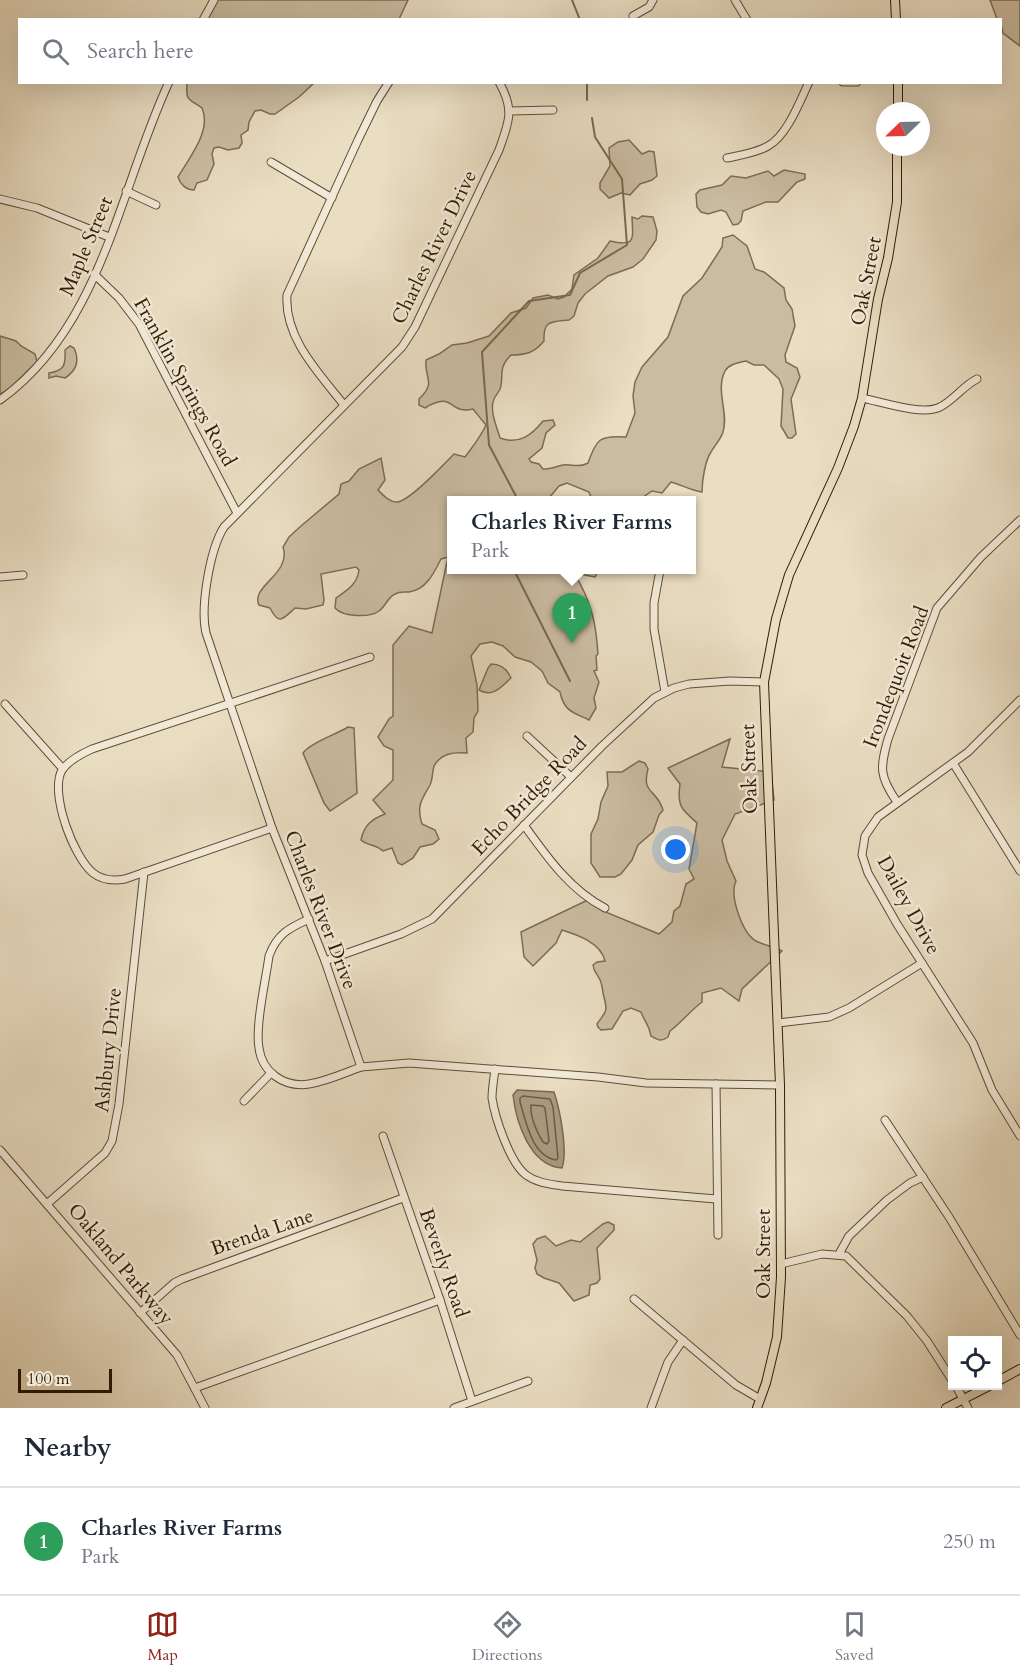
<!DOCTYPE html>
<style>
body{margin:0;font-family:Cardo,serif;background:#f2f2f3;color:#1f2937}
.controls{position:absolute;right:18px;bottom:18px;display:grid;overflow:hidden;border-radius:0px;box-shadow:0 6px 24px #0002}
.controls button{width:54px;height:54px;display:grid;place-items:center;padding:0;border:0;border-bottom:2px solid #e0e1e3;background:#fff;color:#1f2937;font:30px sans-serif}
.compass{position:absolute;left:876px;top:102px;width:54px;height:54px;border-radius:50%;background:#fff;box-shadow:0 6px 24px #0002;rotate:247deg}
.scale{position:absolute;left:18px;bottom:15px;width:94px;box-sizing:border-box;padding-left:6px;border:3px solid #311b02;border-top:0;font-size:16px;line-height:21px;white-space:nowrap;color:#311b02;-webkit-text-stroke:4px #f1e9d7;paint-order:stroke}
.you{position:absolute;left:676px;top:850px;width:21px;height:21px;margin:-15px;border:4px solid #fff;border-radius:50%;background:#1a73e8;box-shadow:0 0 0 9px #1a73e833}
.badge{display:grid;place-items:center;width:39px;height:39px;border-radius:50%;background:#8f2418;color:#fff;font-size:20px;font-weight:700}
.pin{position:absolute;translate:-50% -50px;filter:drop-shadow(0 2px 3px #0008)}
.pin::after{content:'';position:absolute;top:32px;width:21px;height:18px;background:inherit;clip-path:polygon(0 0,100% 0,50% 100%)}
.popup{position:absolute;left:447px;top:496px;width:249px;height:78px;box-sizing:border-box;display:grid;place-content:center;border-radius:0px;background:#fff;filter:drop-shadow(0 2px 4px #0005);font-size:20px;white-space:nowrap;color:#747a83}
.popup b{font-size:22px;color:#1f2937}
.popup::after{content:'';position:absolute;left:50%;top:100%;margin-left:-12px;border:12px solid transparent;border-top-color:#fff}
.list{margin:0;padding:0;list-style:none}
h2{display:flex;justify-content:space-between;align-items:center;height:78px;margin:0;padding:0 24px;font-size:26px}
h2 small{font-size:20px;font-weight:400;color:#747a83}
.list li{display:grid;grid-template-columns:39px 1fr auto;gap:18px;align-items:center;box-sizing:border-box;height:108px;padding:0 24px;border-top:2px solid #e0e1e3}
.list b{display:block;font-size:22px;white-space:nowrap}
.list p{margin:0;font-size:20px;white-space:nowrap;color:#747a83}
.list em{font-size:20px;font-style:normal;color:#747a83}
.icon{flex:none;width:33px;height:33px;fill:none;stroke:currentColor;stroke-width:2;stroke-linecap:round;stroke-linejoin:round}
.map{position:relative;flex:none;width:1020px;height:1408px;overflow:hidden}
.search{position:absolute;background:#fff;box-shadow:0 6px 24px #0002;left:18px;right:18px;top:18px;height:66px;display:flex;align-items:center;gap:15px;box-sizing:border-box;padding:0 21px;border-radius:0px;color:#747a83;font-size:22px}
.sheet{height:186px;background:#fff}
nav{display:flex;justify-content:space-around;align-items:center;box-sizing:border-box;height:84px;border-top:2px solid #e0e1e3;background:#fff;font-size:16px;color:#747a83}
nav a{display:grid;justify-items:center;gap:3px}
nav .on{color:#8f2418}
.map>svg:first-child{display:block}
.green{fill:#cabca1;stroke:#7e6c52;stroke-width:1.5}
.water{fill:#aa9b81;stroke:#7a684e;stroke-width:1.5}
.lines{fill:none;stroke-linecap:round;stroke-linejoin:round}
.shore{stroke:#6e5b42;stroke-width:1.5}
.stream{stroke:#7a684e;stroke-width:2}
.minor-casing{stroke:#5f4c32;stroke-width:9}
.major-casing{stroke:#311b02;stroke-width:10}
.minor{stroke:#f1e9d7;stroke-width:7}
.major{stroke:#e9ddc2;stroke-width:8}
.labels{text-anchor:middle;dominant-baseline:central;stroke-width:5;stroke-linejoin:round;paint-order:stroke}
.street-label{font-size:20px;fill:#311b02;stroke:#f1e9d7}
</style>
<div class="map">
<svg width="1020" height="1408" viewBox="0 0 1020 1408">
<rect width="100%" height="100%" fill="#e9ddc2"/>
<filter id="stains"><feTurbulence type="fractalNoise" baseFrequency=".00333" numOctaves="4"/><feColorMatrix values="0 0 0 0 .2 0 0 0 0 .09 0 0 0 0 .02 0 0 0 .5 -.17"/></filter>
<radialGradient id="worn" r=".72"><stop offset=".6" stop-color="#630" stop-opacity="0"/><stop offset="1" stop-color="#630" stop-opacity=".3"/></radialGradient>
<g class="green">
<path d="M217 0H408L399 19 205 20Z"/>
<path d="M990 0H1020V46L1003 33 1000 20 997 19Z"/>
<path d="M187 83V82L314 83 299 97 275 114H270L261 110 255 111 249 122 248 130 241 135 242 143 239 148 228 150 219 147 214 148 212 154 214 164 207 180 197 183 194 190C186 190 180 184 178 177 189 158 212 131 202 108 188 98 186 102 187 83Z"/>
<path d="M629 140 642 154 649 151 654 152 657 176 652 180 640 184 630 195 621 193 609 198 600 189V183L610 166 609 148 618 142Z"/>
<path d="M784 170 805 174V179L797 182 778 202H766L743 211 741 221 738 224 733 225 726 212 721 210 708 214 701 212 697 207 696 194 700 190 722 185 731 176 746 178 768 171 774 176Z"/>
<path d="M642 216 653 217 657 231 656 240 643 259 633 267 608 276 585 294 578 303 574 316 569 320C551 322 543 320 544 341 534 353 526 355 511 355 499 367 503 372 501 386 500 392 496 394 494 399 489 410 497 427 500 438 519 445 532 435 543 421L553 420 555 425 546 433 542 448 529 459 531 462 539 464 543 469C551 470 556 466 563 465 572 464 580 468 588 463 597 439 599 435 626 437L635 413 633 396 635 382 642 367 668 337 683 296 702 278 722 247 723 238 733 235 747 246 755 269 764 272 784 288 786 300 792 309 795 326 785 355 786 362 797 368 800 377 791 399 796 434 792 438H788L781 426 783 389 779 379 764 365H754L746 361C738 363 729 364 725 371 715 391 729 412 723 432 721 439 715 445 711 452 705 461 702 481 702 492 690 490 682 485 671 482L662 493 652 491 639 500H587L591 497 589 492 567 483 559 486 549 498 550 500H452V570H599L595 577 574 573C591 601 596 622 598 654L596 656 597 670 594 671 599 682 594 698 596 708 589 720C572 712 564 711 560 692L548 683 542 671 531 662 515 657 503 646 492 642 480 644 471 656 477 685 478 711 474 718 473 732 466 738 467 753C454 752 441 753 434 766 432 772 433 779 430 785 422 799 416 806 422 824L435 830 439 839 433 844 420 847 413 858 402 865 398 863 392 848 383 851C376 844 367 846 361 840 364 825 372 819 385 814L373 800 393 780V750L384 746 378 737 389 719 393 716V645L409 626 432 633 448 557 441 559C434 573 426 590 409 592 403 592 400 591 395 594 387 598 386 606 379 611 370 618 343 617 335 608L336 598C347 590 357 585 359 570L356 567 321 574 324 600 323 605 306 609 295 608C283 619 279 626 270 608L259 605C250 586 292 574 283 547L289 537 301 526 339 494 341 484 349 481 359 469 381 458 385 480 378 490C383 495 390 503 398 502 412 499 443 465 454 454L465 457C473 446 480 438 486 425L473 409C448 415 455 390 425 408L419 405V399C437 382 424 379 426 360L439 354 452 345 467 343 489 336 511 313 526 308 533 298 548 295 558 299 564 297 572 289 574 275 598 258 610 241C636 247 633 240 632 217L638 219Z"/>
<path d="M0 336 16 341 21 346 35 354 37 362 9 389 0 394Z"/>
<path d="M70 346 74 348C80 361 76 371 65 378L56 376 49 378V373C64 371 66 365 65 350Z"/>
<path d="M491 664C501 664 507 669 511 678 501 687 493 698 479 690L488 668Z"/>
<path d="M348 727 354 728 357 793 330 811 324 803 303 753C310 743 337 734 348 727Z"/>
<path d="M730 739 722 767 771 772 774 800 735 814 722 840 727 861 736 881C729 895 742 933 756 941 763 945 773 946 782 951L742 989 739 1001 721 988 702 993V1002C690 1011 682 1022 670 1031L668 1037C661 1042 658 1040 651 1036 649 1024 645 1023 641 1012L631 1008 623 1011 612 1029 601 1030 598 1027 597 1024C606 1011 608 1012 604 997 602 991 603 984 599 978 596 972 594 972 593 965L597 962 605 961C601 943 578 935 562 930L556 943 533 966 524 957 521 932 594 897 603 911 659 934 672 922 674 911 680 906 686 884 694 879 689 869 697 823C681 809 677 806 680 784L668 768Z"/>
<path d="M639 761 645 763 648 769C641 794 657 789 663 810L659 815 653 832 638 845 632 860 621 874 615 877H600L591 863V834L598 819 601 802 608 786 607 772H622Z"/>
<path d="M608 1222 614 1225V1230L597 1248 600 1279 597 1283 590 1285 589 1295 574 1301 559 1283 544 1278 537 1274 535 1268 537 1260 533 1244 537 1239 545 1236 556 1246 571 1240 580 1242 603 1224Z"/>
</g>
<path class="water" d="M517 1090 554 1092C560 1110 568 1151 562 1168 530 1166 516 1122 513 1095Z"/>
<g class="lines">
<g class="shore">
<path d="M523 1096 550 1099 553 1107 558 1158 556 1160C532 1156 526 1122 520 1102V1098Z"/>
<path d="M531 1105 543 1106 545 1108 549 1141 547 1144 543 1142C537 1132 530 1117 531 1105Z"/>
</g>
<g class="stream">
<path d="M572 0 580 20"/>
<path d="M587 100V82"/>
<path d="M518 500 489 445 482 352 529 301 570 295 580 273 627 245 622 179 595 137 592 118"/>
<path d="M514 570 570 681"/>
</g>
<defs>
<g id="minor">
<path d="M735 0 747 20"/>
<path d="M633 16 649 7 653 0"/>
<path d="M203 20 214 0"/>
<path d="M499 82C515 110 509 122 499 150L415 327 402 347 224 527C210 549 200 607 206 633L272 828 325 961 361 1067 409 1063 598 1077 646 1083 780 1085"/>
<path d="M843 82H857"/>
<path d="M510 111 553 110"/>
<path d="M727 158C741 155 756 153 768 146 787 136 800 101 809 82"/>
<path d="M271 162 332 198"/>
<path d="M126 191 156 205"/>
<path d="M0 199 37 208 109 237"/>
<path d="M94 274 119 298 139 324 237 513"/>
<path d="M862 398C882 402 923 416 940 407 954 400 963 386 977 379"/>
<path d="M0 400C102 327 119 189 169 82"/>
<path d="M344 405C319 373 284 338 287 295L358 140 377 101 389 82"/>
<path d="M660 570 654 603V629L665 692"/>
<path d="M0 577 23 575"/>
<path d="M1020 700 968 752 878 817 865 836 862 855 868 873 897 924 973 1043 992 1090 1020 1136"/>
<path d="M5 704 63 769"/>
<path d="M527 736 571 777"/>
<path d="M953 763 1020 871"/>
<path d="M897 802C879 776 880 768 888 739L937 608 981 557 1020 520"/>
<path d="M524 825C547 857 570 890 605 908"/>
<path d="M272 828 125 879C114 881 102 880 93 873 74 858 49 793 62 770 69 760 81 754 92 749L370 657"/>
<path d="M309 919C289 928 277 934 269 956 266 979 255 1026 259 1048 262 1072 284 1088 309 1084 327 1081 344 1073 361 1067"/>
<path d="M325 961 401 934 432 919 602 746 654 698 674 688 689 684 730 681 764 682"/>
<path d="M778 1023 829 1017 849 1008 922 963"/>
<path d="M495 1069C494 1078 492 1089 492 1098 495 1118 510 1163 526 1175 537 1183 549 1184 562 1186L716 1199"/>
<path d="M716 1084 718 1235"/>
<path d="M244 1101 271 1073"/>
<path d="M885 1120 949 1217 1020 1335"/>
<path d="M383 1136 440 1300 472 1401"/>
<path d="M0 1150 177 1355 205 1408"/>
<path d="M47 1204 105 1153 112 1141 119 1104 144 872"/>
<path d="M839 1254 849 1236 887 1200 910 1183 923 1177"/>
<path d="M781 1264 822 1254 846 1256 907 1316 927 1341 952 1380"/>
<path d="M634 1299 736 1385 760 1399"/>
<path d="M140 1313 174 1283 182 1279 403 1198"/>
<path d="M956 1386 968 1408"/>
<path d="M195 1388 440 1300"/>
<path d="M454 1408 528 1381"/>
<path d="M651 1408 668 1362 683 1340"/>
</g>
<g id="major">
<path d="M895 0 896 20"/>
<path d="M898 111V82"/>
<path d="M998 1381 1020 1369"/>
<path d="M757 1408 766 1383 777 1337 781 1277 780 1085 764 682 776 619 789 575 838 468 854 426 862 398 878 299 888 258 897 202V147"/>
<path d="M946 1408 989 1386"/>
</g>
</defs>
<use href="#minor" class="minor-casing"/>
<use href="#major" class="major-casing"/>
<use href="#minor" class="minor"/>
<use href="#major" class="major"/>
</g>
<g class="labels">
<g class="street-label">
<text transform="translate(86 246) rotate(-67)">Maple Street</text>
<text transform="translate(434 247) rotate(-64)">Charles River Drive</text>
<text transform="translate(866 281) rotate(-79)">Oak Street</text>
<text transform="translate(185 382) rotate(61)">Franklin Springs Road</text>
<text transform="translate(896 677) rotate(-69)">Irondequoit Road</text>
<text transform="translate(749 769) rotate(-92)">Oak Street</text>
<text transform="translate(529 796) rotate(-46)">Echo Bridge Road</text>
<text transform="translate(909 905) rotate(61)">Dailey Drive</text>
<text transform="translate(321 910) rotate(69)">Charles River Drive</text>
<text transform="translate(108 1050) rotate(-84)">Ashbury Drive</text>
<text transform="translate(262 1232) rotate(-19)">Brenda Lane</text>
<text transform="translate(763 1254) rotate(-90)">Oak Street</text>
<text transform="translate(444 1263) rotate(71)">Beverly Road</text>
<text transform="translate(121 1264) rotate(50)">Oakland Parkway</text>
</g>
</g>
<rect width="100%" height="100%" filter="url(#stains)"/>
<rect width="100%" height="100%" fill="url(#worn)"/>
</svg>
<div class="controls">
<button><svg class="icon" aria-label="locate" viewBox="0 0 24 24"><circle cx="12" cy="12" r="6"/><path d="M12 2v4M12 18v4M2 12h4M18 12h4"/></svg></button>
</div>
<svg class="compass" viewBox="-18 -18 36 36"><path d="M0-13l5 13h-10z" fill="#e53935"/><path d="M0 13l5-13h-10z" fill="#747a83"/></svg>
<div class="scale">100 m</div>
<div class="you"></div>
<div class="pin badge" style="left:572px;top:643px;background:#2e9e5b">1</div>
<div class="popup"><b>Charles River Farms</b>Park</div>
<div class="search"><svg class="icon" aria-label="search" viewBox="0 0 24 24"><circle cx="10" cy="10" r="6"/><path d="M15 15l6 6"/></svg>Search here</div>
</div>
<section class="sheet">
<h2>Nearby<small></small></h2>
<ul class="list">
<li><span class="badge" style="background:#2e9e5b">1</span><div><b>Charles River Farms</b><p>Park</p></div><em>250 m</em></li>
</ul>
</section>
<nav>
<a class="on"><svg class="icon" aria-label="map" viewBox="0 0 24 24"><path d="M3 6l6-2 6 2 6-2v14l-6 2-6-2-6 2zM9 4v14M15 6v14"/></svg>Map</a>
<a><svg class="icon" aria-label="directions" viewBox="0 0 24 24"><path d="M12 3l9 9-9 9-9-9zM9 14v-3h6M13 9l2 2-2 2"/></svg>Directions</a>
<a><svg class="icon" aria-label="saved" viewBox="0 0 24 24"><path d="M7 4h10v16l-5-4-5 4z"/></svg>Saved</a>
</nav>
